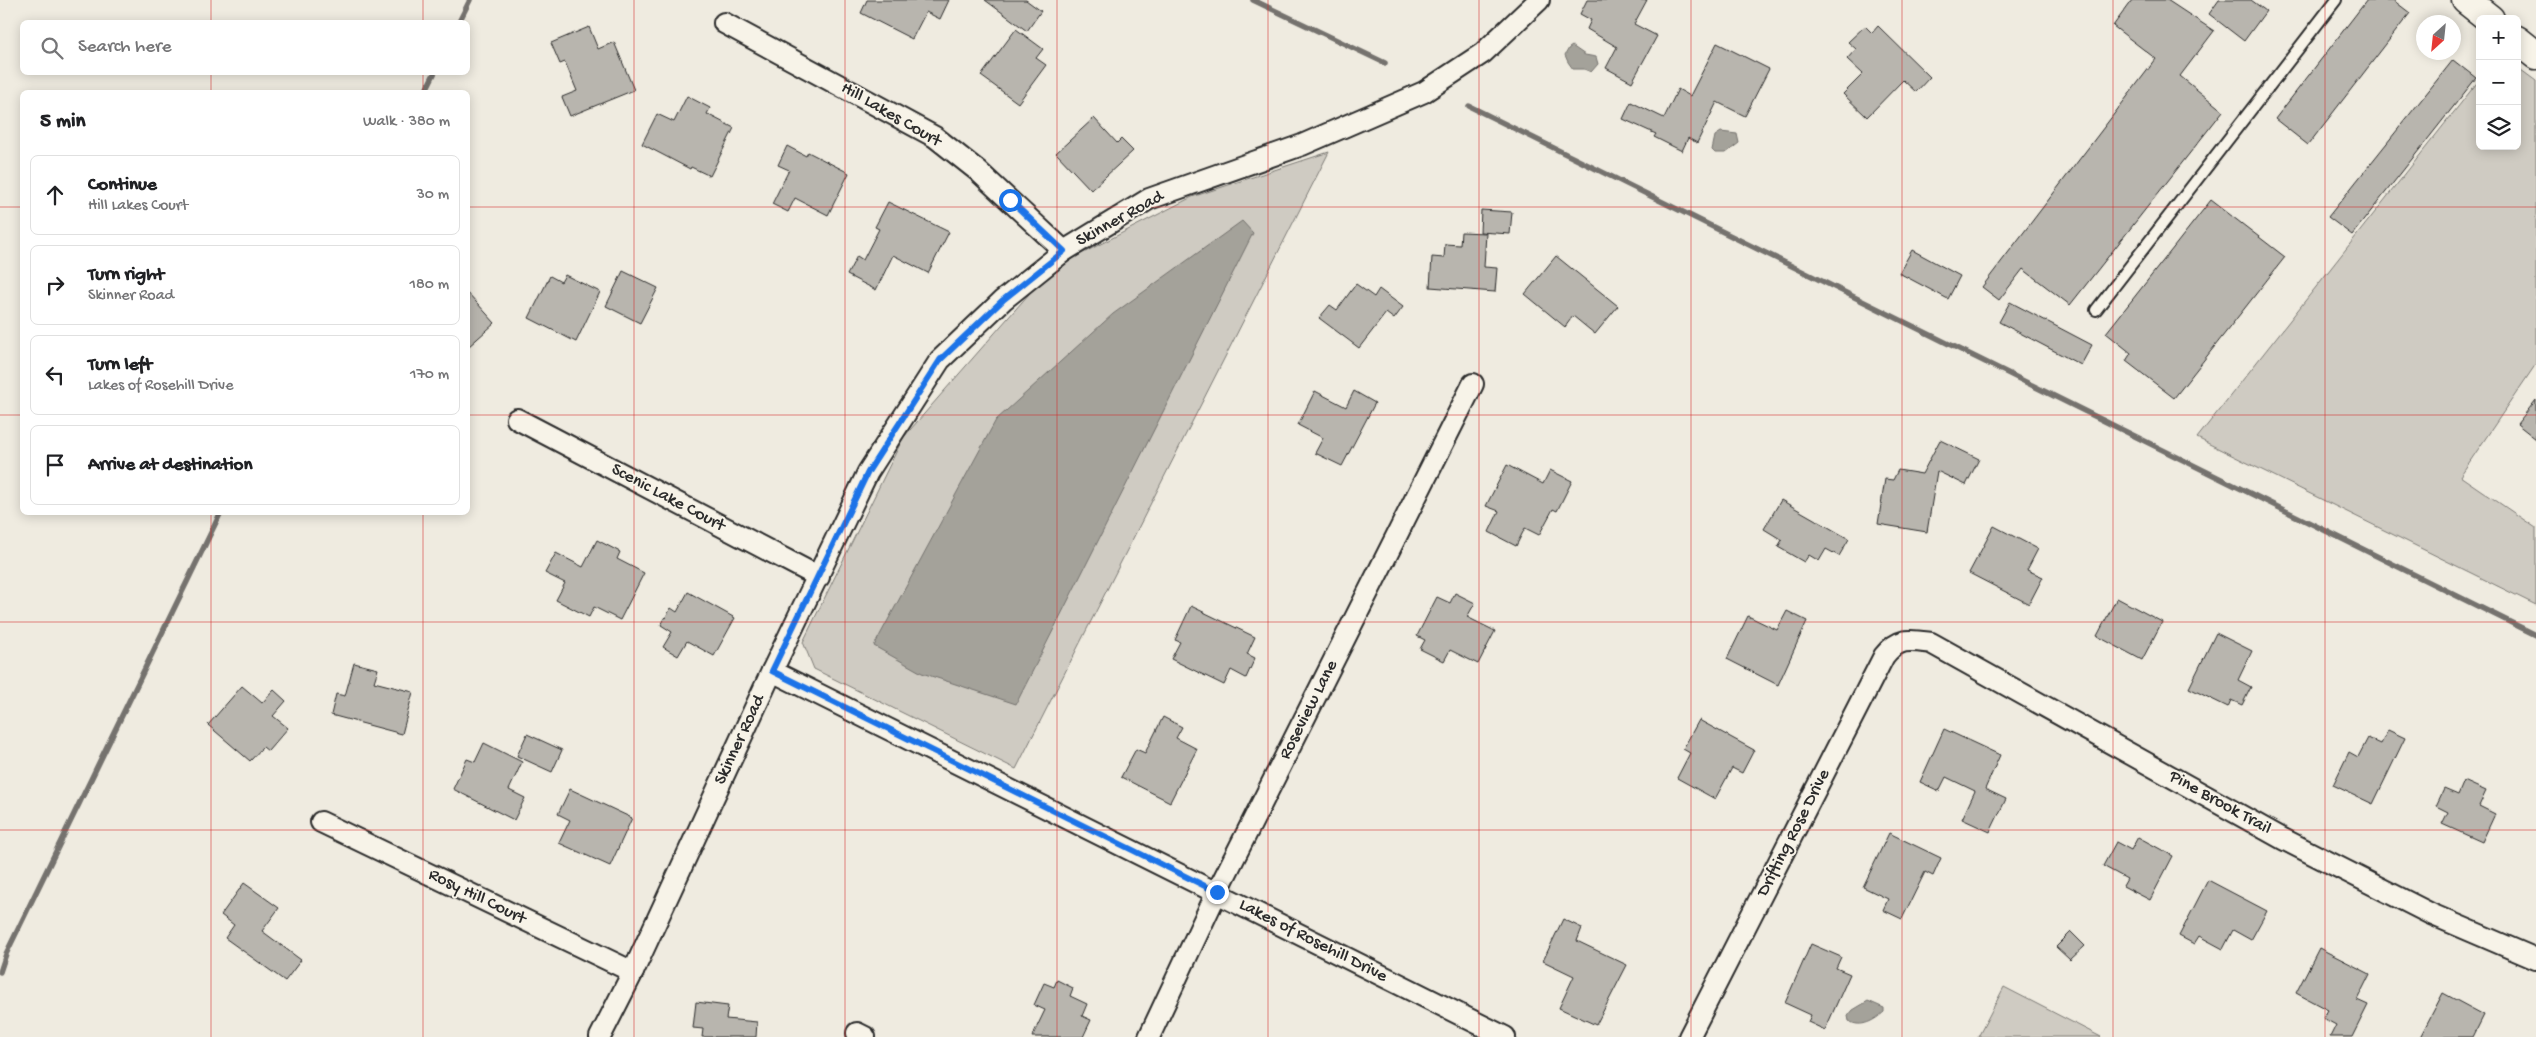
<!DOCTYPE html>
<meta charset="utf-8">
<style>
body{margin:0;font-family:"Gochi Hand",sans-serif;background:#f2f2f2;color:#202124}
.controls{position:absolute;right:15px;top:15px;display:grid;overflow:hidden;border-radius:8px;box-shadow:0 2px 12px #0003}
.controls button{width:45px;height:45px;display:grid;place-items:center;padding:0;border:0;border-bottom:1px solid #e0e0e0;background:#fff;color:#202124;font:25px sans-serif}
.compass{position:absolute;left:2416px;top:15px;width:45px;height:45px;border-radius:50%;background:#fff;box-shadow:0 2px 12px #0003;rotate:207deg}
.stop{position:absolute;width:15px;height:15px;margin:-11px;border:4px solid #1a73e8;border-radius:50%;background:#fff}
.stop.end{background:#1a73e8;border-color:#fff;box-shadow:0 1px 5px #0008}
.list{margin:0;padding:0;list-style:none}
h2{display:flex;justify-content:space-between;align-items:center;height:65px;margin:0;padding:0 20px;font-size:21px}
h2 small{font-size:16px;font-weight:400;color:#757577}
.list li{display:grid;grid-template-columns:32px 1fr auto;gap:15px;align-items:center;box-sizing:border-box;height:80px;margin:0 10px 10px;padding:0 10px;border:1px solid #e0e0e0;border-radius:8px}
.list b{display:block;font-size:19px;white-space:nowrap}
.list p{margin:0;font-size:16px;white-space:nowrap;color:#757577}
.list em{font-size:16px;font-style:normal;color:#757577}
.icon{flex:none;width:28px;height:28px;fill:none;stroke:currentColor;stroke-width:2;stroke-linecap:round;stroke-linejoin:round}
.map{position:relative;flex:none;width:2536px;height:1037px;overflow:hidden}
.search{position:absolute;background:#fff;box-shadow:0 2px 12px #0003;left:20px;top:20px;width:450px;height:55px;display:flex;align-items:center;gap:12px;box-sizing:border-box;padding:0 18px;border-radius:8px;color:#757577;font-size:19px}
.panel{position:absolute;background:#fff;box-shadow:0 2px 12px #0003;left:20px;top:90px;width:450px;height:425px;border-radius:8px}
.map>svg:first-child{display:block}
.green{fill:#cfcbc2;stroke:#7d7b76}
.water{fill:#a4a29a;stroke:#74726e}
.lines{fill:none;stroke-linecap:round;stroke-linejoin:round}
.stream{stroke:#74726e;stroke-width:5.5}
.building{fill:#b8b5ae;stroke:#2b2b2b}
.lane-casing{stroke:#2b2b2b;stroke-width:14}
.street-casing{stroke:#2b2b2b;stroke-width:24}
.secondary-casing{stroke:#2b2b2b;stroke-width:31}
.lane{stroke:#f7f3e8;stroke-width:10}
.street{stroke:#f7f3e8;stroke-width:20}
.secondary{stroke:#f7f3e8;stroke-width:28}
.route{stroke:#1a73e8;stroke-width:6}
.grid{fill:none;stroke:#d62828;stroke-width:1;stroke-opacity:0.55}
.labels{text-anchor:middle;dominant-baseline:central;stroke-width:4;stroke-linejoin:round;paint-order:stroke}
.street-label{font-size:18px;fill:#2b2b2b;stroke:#f7f3e8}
</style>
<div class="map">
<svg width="2536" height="1037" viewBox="0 0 2536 1037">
<rect width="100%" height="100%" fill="#efebe0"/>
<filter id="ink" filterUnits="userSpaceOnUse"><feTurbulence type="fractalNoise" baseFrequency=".02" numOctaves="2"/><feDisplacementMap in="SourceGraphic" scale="10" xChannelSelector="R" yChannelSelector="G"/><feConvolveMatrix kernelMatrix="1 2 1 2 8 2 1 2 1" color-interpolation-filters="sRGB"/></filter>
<g filter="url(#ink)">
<g class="green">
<path d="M2517 67 2536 81V364L2460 476 2536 528V605L2197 438 2480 79V146H2517Z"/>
<path d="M1329 152 1016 769 814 669 803 642 903 438 1050 270 1192 197Z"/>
<path d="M2004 987 2101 1037H1978Z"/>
</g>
<g class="water">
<path d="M1572 46 1585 55 1596 57 1598 64 1591 72 1584 69H1573L1568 62 1565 55 1569 48Z"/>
<path d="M1721 132 1737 134 1739 143 1726 153H1715L1712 150 1715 136Z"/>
<path d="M1242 221 1253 233 1016 704 922 673 874 646 996 420 1113 314Z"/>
<path d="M1868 1001 1884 1008V1012C1875 1020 1861 1029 1849 1021L1848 1016 1853 1010Z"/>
</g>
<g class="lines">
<g class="stream">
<path d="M1253 0 1385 63"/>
<path d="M459 22 470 0"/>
<path d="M425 92 435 72"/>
<path d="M1469 106 2536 635"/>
<path d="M0 972 6 954 221 512"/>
</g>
</g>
<g class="building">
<path d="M867 0H949L940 19 926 12 912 39 861 13Z"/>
<path d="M985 0H1026L1041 11 1027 31Z"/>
<path d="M1587 0H1647L1634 24 1657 36 1632 82 1606 68 1617 47 1587 29 1591 20 1580 14Z"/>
<path d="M2132 0H2167L2214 31 2180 76 2223 111 2070 305 2023 269 1999 300 1982 287 2156 59 2113 26Z"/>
<path d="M2219 0H2251L2266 11 2244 41 2209 14Z"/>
<path d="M2367 0H2393L2410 13 2308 145 2275 119Z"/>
<path d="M1865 26 1872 33 1878 26 1930 77 1916 92 1903 80 1867 117 1843 94 1863 74 1847 59 1856 49 1848 42Z"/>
<path d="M589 27 598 49 614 42 634 90 570 116 562 97 577 91 565 62 560 64 551 43Z"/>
<path d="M1016 29 1043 49 1036 58 1046 65 1018 103 981 76Z"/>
<path d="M1717 43 1769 69 1745 116 1717 102 1697 143 1688 138 1682 151 1654 137 1656 134 1623 119 1631 102 1664 118 1678 89 1690 96Z"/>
<path d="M2453 60 2476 78 2352 235 2328 217Z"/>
<path d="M687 96 710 108 707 114 734 128 710 176 691 167 690 169 642 144 657 114 674 122Z"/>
<path d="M1094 118 1117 143 1121 139 1133 151 1091 190 1056 153Z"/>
<path d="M787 146 806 156 808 152 849 173 828 215 795 198 788 212 772 204 789 170 778 165Z"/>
<path d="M2211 200 2285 257 2174 398 2126 361 2131 353 2106 333Z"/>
<path d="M888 202 949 232 928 273 893 255 876 290 847 275 857 256 863 260 879 229 875 227Z"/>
<path d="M1481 210 1512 212 1510 234 1480 232Z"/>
<path d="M1461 232 1486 233 1484 267 1497 268 1495 292 1430 287 1432 257 1444 258 1445 244 1460 245Z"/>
<path d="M1912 250 1960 276 1948 299 1899 273Z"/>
<path d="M1556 256 1618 306 1595 334 1573 316 1565 327 1525 294Z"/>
<path d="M623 271 658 288 640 323 606 306Z"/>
<path d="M565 275 600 292 576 342 529 318 550 276 561 282Z"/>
<path d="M1356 284 1374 297 1379 289 1403 307 1394 319 1386 313 1359 348 1319 318 1330 305 1337 310Z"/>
<path d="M468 293 495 323 468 347Z"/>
<path d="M2010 302 2092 345 2081 365 1999 322Z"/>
<path d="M1315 391 1346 407 1354 391 1375 403 1342 466 1315 453 1323 438 1298 425Z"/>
<path d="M2536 400V439L2517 424Z"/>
<path d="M1940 440 1979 459 1966 485 1937 471 1927 532 1878 524 1885 479 1893 480 1898 470 1922 474Z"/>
<path d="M1507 465 1543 484 1550 470 1572 481 1557 511 1553 509 1539 535 1525 528 1516 546 1489 532 1499 511 1486 506Z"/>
<path d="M1781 500 1849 539 1839 556 1826 549 1819 561 1809 555 1804 562 1778 547 1782 540 1764 529Z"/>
<path d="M1994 526 2038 549 2027 570 2043 577 2029 604 1969 573Z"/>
<path d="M597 540 620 552 617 559 644 573 620 620 594 607 589 617 556 600 565 583 545 573 556 553 583 567Z"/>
<path d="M688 592 735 618 714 656 687 641 678 656 663 647 672 632 661 625 671 608 677 612Z"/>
<path d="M1455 593 1475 603 1467 617 1495 631 1478 664 1450 650 1444 661 1420 649 1425 640 1417 636 1437 597 1450 603Z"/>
<path d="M2117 598 2162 622 2142 660 2097 636Z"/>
<path d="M1191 606 1255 637 1247 654 1255 658 1246 678 1231 670 1224 685 1171 659 1180 642 1175 640Z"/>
<path d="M1787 611 1807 621 1778 685 1727 659 1748 616 1777 630Z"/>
<path d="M2216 633 2252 651 2238 680 2251 687 2242 705 2231 700 2228 707 2189 688Z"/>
<path d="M354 663 378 669 374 682 413 692 402 734 331 715 336 694 345 696Z"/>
<path d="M242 686 262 703 274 690 286 701 273 716 288 728 268 751 263 747 250 761 208 725Z"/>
<path d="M1163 717 1182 727 1176 738 1197 749 1170 802 1121 777 1136 749 1145 753Z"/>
<path d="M1699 720 1754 750 1742 773 1732 768 1715 799 1677 778 1690 753 1683 749Z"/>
<path d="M1944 729 2000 755 1985 789 2006 799 1990 832 1962 819 1975 791 1946 777 1939 791 1920 782Z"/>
<path d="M2388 730 2405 738 2373 804 2333 785 2349 752 2358 757 2368 738 2381 744Z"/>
<path d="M527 734 562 750 552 772 517 756Z"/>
<path d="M484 743 522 762 509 790 525 798 514 820 453 789 467 759 475 762Z"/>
<path d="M2464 781 2486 791 2479 806 2495 814 2482 842 2442 824 2448 812 2436 806 2444 789 2458 795Z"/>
<path d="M570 789 632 818 610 866 559 843 570 820 558 814Z"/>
<path d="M1889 833 1941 858 1933 876 1925 872 1902 919 1883 910 1888 899 1863 887Z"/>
<path d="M2138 837 2173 856 2150 900 2123 886 2127 879 2103 866 2116 842 2131 850Z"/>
<path d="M2208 880 2267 911 2251 940 2233 930 2223 949 2199 936 2194 944 2179 936Z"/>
<path d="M244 883 279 908 262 931 301 960 285 981 225 938 234 925 221 915Z"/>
<path d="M1563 919 1582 928 1577 941 1627 965 1596 1025 1559 1008 1574 976 1543 961Z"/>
<path d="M2071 932 2085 946 2070 960 2056 947Z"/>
<path d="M1811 944 1841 957 1836 968 1850 974 1825 1030 1808 1022 1811 1015 1785 1003Z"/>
<path d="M2319 948 2370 974 2357 1000 2368 1005 2352 1037H2330L2336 1025 2323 1018 2328 1010 2296 993Z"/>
<path d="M1057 980 1073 988 1070 996 1087 1004 1082 1016 1091 1020 1083 1037H1032L1045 1010 1034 1005 1044 983 1054 987Z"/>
<path d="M2443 993 2484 1015 2473 1037H2420Z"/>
<path d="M696 1002 728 1006 726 1019 757 1022 756 1037H702L703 1029 693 1028Z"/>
</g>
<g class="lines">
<defs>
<path id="lane" d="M2096 310 2336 0"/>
<g id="street">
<path d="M724 23 935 137 978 171 1064 251"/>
<path d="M517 419 819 577"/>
<path d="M772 671 1505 1037"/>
<path d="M321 822 633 972"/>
<path d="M857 1033 865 1037"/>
<path d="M600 1037 633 972 772 671 868 472 940 360 1003 300 1064 251 1149 199 1302 145 1424 92 1483 53 1539 0"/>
<path d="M1149 1037 1217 892 1473 384"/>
<path d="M1689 1037 1884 656C1899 637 1910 640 1931 643L2283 839 2431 914 2536 959"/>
</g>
<g id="secondary">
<path d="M2466 0 2490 19"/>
<path d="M2517 40 2536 55"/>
</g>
</defs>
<use href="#lane" class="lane-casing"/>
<use href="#street" class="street-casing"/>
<use href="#secondary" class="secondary-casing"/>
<use href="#lane" class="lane"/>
<use href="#street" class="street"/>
<use href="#secondary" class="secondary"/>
</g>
</g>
<g class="lines" filter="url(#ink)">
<path class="route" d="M1010 200 1064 251 1003 300 940 360 868 472 772 671 1217 892"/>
</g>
<path class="grid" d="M211 0V22M423 0V22M634 0V1037M845 0V1037M1057 0V1037M1268 0V1037M1479 0V1037M1691 0V1037M1902 0V1037M2113 0V1037M2325 0V1037M211 72V92M423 72V92M0 207H22M468 207H2536M0 415H22M468 415H2536M211 512V1037M423 512V1037M0 622H2536M0 830H2536"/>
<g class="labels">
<g class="street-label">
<text transform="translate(891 115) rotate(30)">Hill Lakes Court</text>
<text transform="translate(1120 219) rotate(-29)">Skinner Road</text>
<text transform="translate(668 498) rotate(28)">Scenic Lake Court</text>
<text transform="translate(1309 710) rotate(-63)">Roseview Lane</text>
<text transform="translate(740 740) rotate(-65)">Skinner Road</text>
<text transform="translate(2220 803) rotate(29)">Pine Brook Trail</text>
<text transform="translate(1794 833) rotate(-63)">Drifting Rose Drive</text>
<text transform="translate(477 897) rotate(26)">Rosy Hill Court</text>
<text transform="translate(1313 941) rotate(27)">Lakes of Rosehill Drive</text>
</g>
</g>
</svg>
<div class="controls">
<button>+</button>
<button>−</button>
<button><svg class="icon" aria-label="layers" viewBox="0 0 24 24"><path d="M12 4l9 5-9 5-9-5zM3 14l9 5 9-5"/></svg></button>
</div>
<svg class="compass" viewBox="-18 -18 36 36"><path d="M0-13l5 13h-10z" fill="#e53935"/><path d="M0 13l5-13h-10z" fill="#757577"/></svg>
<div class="stop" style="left:1010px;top:200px"></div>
<div class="stop end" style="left:1217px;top:892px"></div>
<div class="search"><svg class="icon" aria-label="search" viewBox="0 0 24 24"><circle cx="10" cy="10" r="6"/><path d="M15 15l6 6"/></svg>Search here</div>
<section class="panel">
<h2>5 min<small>Walk · 380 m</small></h2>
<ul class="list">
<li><svg class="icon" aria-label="ahead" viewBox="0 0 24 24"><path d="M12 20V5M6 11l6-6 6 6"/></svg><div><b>Continue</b><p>Hill Lakes Court</p></div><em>30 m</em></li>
<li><svg class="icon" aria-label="right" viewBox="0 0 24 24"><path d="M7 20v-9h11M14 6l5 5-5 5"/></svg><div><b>Turn right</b><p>Skinner Road</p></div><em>180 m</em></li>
<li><svg class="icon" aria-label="left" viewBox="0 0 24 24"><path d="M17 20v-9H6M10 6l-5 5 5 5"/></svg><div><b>Turn left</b><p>Lakes of Rosehill Drive</p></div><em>170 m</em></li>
<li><svg class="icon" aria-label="arrive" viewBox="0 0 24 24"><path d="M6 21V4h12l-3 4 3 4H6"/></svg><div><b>Arrive at destination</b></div></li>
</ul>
</section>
</div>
